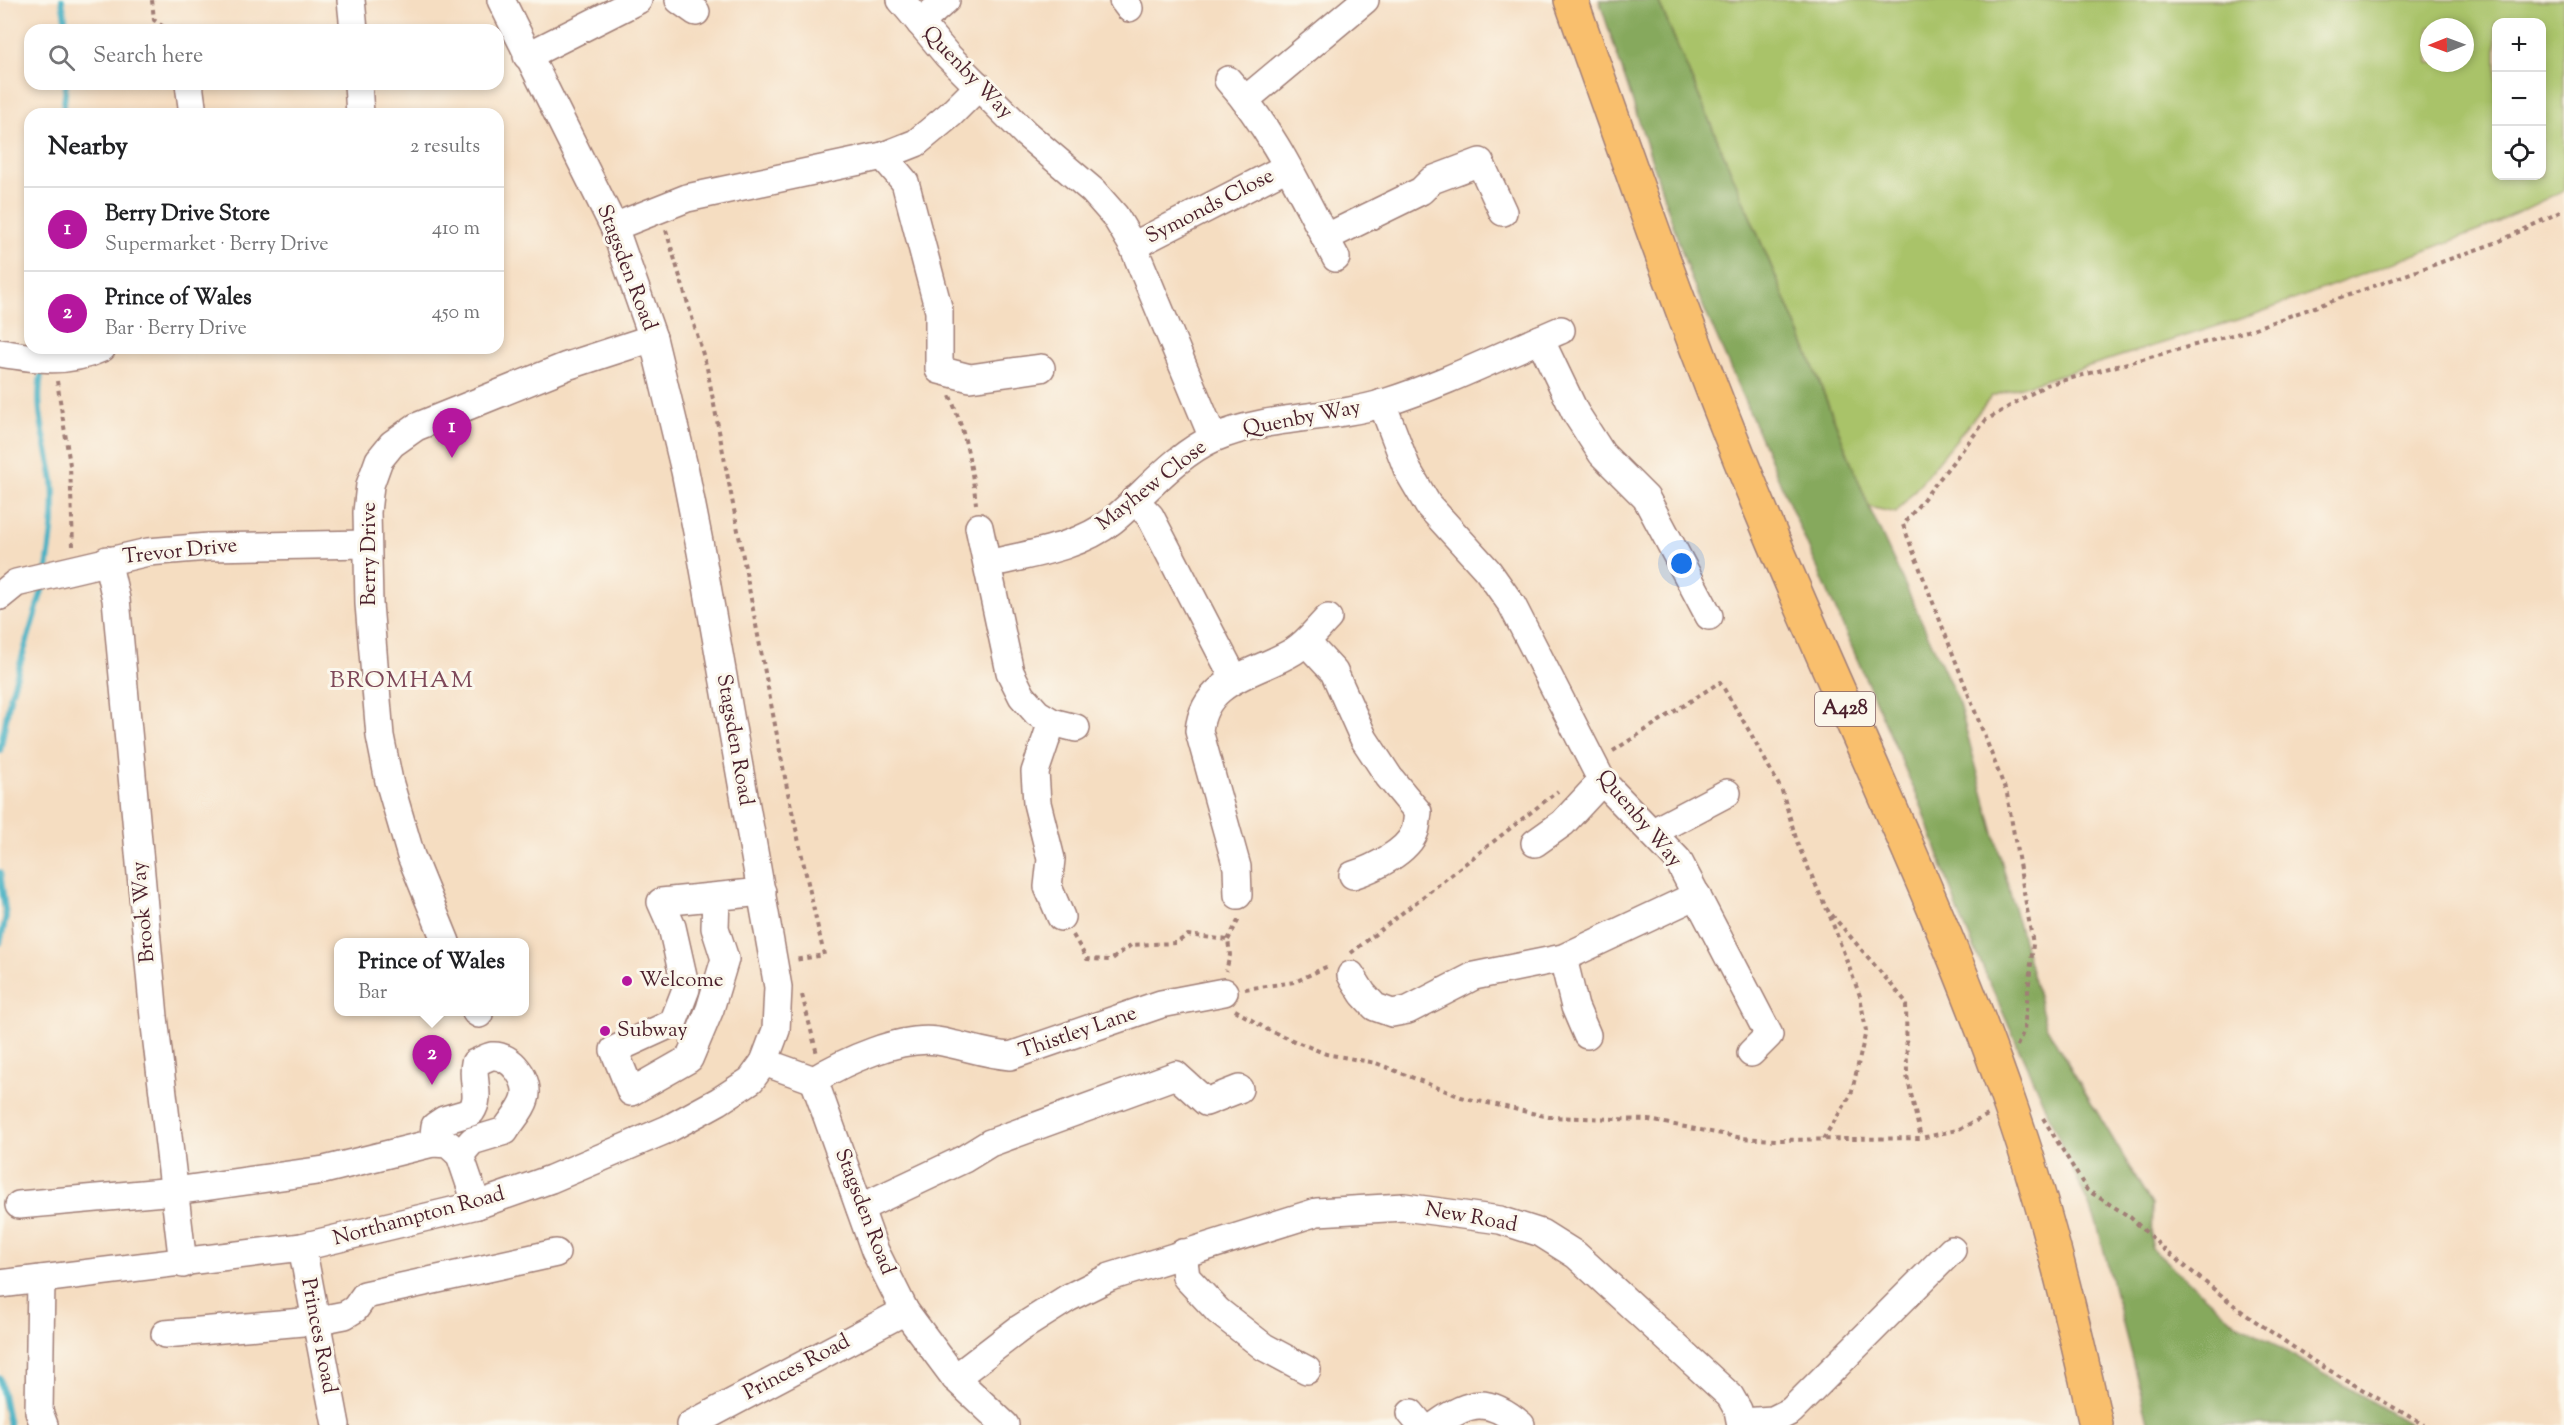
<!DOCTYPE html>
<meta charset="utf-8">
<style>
body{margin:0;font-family:"Sorts Mill Goudy",serif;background:#f6f6f6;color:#202124}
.controls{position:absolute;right:18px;top:18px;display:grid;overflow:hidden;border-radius:12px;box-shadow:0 3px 9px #0003}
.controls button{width:54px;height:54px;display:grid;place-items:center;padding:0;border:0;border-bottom:2px solid #e0e0e0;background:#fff;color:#202124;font:30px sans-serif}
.compass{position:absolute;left:2420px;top:18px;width:54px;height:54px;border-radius:50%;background:#fff;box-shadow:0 3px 9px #0003;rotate:269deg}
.you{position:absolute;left:1682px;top:564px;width:21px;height:21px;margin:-15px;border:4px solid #fff;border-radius:50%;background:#1a73e8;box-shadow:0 0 0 9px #1a73e833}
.badge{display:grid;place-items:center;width:39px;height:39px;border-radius:50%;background:#b5179e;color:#fff;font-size:20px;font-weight:700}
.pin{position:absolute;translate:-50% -50px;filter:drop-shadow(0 2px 3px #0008)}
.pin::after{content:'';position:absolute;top:32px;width:21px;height:18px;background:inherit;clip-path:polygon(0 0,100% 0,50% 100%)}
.popup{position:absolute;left:334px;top:938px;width:195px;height:78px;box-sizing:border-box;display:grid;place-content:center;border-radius:12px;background:#fff;filter:drop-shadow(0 2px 4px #0005);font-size:20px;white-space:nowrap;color:#757577}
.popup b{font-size:22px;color:#202124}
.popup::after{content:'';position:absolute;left:50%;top:100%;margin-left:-12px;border:12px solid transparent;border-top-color:#fff}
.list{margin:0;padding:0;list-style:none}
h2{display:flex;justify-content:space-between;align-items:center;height:78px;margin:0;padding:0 24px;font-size:26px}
h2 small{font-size:20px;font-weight:400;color:#757577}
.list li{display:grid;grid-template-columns:39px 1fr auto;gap:18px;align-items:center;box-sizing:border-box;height:84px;padding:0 24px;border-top:2px solid #e0e0e0}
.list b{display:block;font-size:22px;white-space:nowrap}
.list p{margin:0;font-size:20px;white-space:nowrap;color:#757577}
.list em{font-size:20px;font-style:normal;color:#757577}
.icon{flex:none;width:33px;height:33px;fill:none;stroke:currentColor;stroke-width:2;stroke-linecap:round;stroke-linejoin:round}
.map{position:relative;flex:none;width:2564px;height:1425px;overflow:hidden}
.search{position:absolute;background:#fff;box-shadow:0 3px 9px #0003;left:24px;top:24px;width:480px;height:66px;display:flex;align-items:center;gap:15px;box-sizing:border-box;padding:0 21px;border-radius:18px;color:#757577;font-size:22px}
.panel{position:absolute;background:#fff;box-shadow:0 3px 9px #0003;left:24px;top:108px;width:480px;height:246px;border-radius:18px}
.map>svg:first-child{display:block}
.green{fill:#a9c369;stroke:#7a714a;stroke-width:1.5;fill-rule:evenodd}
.forest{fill:#86a95d;stroke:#686444;stroke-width:1.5}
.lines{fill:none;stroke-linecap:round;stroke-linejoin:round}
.stream{stroke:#45b0c3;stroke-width:6}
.minor-casing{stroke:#a07e76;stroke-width:30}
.highway-casing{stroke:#a07e76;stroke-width:36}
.path{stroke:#a07e76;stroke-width:4;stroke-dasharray:4.5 4.5;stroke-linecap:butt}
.minor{stroke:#fff;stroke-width:27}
.highway{stroke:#f9bf6d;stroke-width:33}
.poi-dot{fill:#b5179e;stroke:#fbf7ec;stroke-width:2}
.labels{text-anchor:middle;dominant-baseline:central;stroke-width:6;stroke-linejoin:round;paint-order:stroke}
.shield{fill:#fbf7ec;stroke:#7f6065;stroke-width:1.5}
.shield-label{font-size:20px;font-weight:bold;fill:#4a1f2b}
.street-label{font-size:21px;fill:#4a1f2b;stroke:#fbf7ec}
.poi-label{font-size:21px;fill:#4a1f2b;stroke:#fbf7ec;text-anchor:start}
.quarter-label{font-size:24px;letter-spacing:1.5px;fill:#7e4859;stroke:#fbf7ec}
</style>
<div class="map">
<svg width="2564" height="1425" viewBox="0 0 2564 1425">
<rect width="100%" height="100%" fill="#fbf7ec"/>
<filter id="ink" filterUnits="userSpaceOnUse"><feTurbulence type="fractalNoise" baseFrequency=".0167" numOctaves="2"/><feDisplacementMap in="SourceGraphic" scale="12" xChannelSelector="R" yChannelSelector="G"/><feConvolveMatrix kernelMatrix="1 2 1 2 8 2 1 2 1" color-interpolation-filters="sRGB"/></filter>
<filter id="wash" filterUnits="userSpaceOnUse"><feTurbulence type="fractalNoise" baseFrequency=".008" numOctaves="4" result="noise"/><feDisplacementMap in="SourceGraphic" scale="24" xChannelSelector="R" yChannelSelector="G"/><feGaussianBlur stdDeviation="1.35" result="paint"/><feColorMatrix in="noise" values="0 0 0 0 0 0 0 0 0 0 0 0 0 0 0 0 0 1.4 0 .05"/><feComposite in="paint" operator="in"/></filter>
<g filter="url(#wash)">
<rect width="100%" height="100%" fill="#f5ddc1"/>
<path class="green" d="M1658 0H2564V190L2486 228 2253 315 1992 396 1896 513 1869 507 1800 334ZM2496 22H2542V176H2496ZM2429 27H2465V63H2429Z"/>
<path class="forest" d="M1599 0H1658L1800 334 1869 507 1958 700 2046 1026 2152 1205 2151 1248 2231 1319 2411 1425H2149L2097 1224 1960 916 1923 810 1690 276Z"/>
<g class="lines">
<g class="stream">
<path d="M62 0 67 30"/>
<path d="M63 114 66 84"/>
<path d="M43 365C33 406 45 435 52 475 57 501 51 542 47 568"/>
<path d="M0 751 10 698 44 584"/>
<path d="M0 872 6 917 0 943"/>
<path d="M0 1378 9 1425"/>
</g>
</g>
</g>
<g filter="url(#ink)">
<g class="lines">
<defs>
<g id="minor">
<path d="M351 0 354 30"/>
<path d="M679 0 696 12"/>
<path d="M901 0 947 55 1026 134 1093 191 1115 216 1133 246 1213 438"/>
<path d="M1123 0 1129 8"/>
<path d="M920 23 946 0"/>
<path d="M527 56 638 0"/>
<path d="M1228 80C1275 132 1303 197 1336 258"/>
<path d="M189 84 193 114"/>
<path d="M358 84 360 114"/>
<path d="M1245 100 1365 0"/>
<path d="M883 156 905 182 939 311V370L970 378 1041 368"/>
<path d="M614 227 687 198 883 156 916 143 951 114 979 86"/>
<path d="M1325 238 1421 191 1432 180 1480 162 1503 212"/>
<path d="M1133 246 1287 167"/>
<path d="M1540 339 1575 412 1602 454 1646 498 1709 616"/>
<path d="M0 353C36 359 68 364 102 348"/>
<path d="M1382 403 1408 471 1428 505 1488 571 1512 605 1602 781 1678 860 1769 1035 1751 1053"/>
<path d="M1134 500 1150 516 1234 678"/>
<path d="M979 527 1010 672 1022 696 1037 713 1052 722 1076 728"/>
<path d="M107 560 116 599 154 1017 183 1264"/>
<path d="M988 564C1029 554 1078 548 1112 521 1145 494 1174 456 1214 438 1267 415 1329 420 1384 403 1444 384 1502 355 1561 330"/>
<path d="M0 596 16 583 148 552 208 547 367 544"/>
<path d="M1306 642 1334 672 1364 739 1389 777 1418 812C1417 818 1417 825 1415 831 1408 852 1372 869 1353 875"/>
<path d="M1052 722 1035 772 1037 803 1051 859 1048 887 1061 917"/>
<path d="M1653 832 1727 793"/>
<path d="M1535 843 1563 823 1602 781"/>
<path d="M1238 895 1237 867 1199 731C1204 678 1257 674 1294 651 1308 642 1317 629 1328 618"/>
<path d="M716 897 715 928 725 959 710 1009 689 1059 631 1092 614 1050 673 1023 686 989 672 927 661 902 762 892"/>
<path d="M446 942 411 856 389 781 380 736 369 604 367 512 370 485 379 460 392 444 416 427 567 366 653 338"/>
<path d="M1563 958 1575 1007 1587 1035"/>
<path d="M1351 975 1363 994 1375 1007 1392 1013 1408 1010 1474 976 1563 958 1697 895"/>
<path d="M476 1012 479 1014"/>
<path d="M764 1062 814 1080"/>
<path d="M814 1080C845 1061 900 1036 937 1041 962 1045 984 1054 1010 1056L1161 1004 1224 992"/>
<path d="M814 1080 875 1251 905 1311 955 1378 1005 1425"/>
<path d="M433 1143 435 1126 444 1120 471 1112C482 1096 471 1081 475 1063 480 1061 487 1057 492 1056 511 1054 531 1081 525 1099 522 1110 511 1121 505 1131L472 1141 460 1155"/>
<path d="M19 1205 175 1191 324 1170 433 1143 448 1144 460 1155 477 1205"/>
<path d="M860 1208 964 1159 990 1143 1176 1075 1206 1102 1239 1089"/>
<path d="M302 1247 336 1425"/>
<path d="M1183 1253 1186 1277 1218 1311 1264 1347 1307 1370"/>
<path d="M41 1279 39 1412 44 1425"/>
<path d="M0 1284 302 1247 477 1205 551 1179 668 1129 719 1101 751 1080 764 1062 776 1030 778 987 701 552 685 471 653 338 614 227 501 0"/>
<path d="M165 1334 314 1321 345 1315 355 1309 365 1295 556 1253"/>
<path d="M955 1378 1019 1329 1068 1298 1110 1277 1317 1212 1404 1207 1500 1220 1541 1233 1576 1255 1730 1396 1738 1410 1741 1425"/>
<path d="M1411 1413 1421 1425"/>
<path d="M1741 1422 1773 1420 1791 1411 1952 1250"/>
<path d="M690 1425 905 1311"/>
<path d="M1436 1425C1469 1400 1489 1397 1521 1425"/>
</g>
<path id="highway" d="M1571 0C1633 175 1694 351 1766 523 1847 718 1942 908 2011 1108 2047 1211 2073 1318 2096 1425"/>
</defs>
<use href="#minor" class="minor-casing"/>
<use href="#highway" class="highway-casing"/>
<g class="path">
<path d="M152 0 154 20 168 30"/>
<path d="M666 230 707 368 788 793 824 955 795 960"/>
<path d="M57 381 70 465 73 546"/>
<path d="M950 396C965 431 972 466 976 504"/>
<path d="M1613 751 1720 682 1751 734 1782 791 1798 845 1826 908 1906 1002 1907 1076 1921 1138"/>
<path d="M1073 935 1087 959 1111 960 1131 945 1176 943 1188 935 1228 940 1230 955 1226 971"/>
<path d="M1228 940 1240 917"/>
<path d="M1351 953 1558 791"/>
<path d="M1245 989 1295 982 1330 965"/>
<path d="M802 995 817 1054"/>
<path d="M1235 1010 1268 1030 1326 1054 1376 1063 1461 1097 1549 1117 1649 1120 1742 1138 1777 1140 1921 1138 1957 1130 1988 1115"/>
<path d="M2017 1046 2024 1030 2033 944 2007 794 1903 525 1986 420 2046 385 2247 331 2498 242 2564 210"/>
<path d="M2043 1118 2087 1190 2130 1217 2166 1251 2245 1314 2315 1362 2424 1425"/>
<path d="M1823 1139 1851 1095 1866 1031 1860 996 1828 911"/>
</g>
<use href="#minor" class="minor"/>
<use href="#highway" class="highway"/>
</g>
</g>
<g class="poi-dot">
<circle cx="627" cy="981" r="6"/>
<circle cx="605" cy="1031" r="6"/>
</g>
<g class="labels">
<rect class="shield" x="1815" y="692" width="60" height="34" rx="4.5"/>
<g class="shield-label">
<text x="1845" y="709">A428</text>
</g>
<g class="street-label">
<text transform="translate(967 73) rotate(46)">Quenby Way</text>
<text transform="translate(1210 207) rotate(-27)">Symonds Close</text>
<text transform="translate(626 268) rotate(69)">Stagsden Road</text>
<text transform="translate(1302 419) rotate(-11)">Quenby Way</text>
<text transform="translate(1152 486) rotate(-38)">Mayhew Close</text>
<text transform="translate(180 552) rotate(-6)">Trevor Drive</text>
<text transform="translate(370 554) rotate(-90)">Berry Drive</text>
<text transform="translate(734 740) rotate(80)">Stagsden Road</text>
<text transform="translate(1639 819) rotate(50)">Quenby Way</text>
<text transform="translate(144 912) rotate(-95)">Brook Way</text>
<text transform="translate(1078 1033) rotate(-19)">Thistley Lane</text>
<text transform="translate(864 1212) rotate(69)">Stagsden Road</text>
<text transform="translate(419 1217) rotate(-15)">Northampton Road</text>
<text transform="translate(1471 1218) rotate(10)">New Road</text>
<text transform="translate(318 1336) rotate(79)">Princes Road</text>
<text transform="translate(797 1368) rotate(-28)">Princes Road</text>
</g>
<g class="poi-label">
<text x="639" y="981">Welcome</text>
<text x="617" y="1031">Subway</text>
</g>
<g class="quarter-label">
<text x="402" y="681">BROMHAM</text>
</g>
</g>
</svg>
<div class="controls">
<button>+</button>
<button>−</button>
<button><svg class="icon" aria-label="locate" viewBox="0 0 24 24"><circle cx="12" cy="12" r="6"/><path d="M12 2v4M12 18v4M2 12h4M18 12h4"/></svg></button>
</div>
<svg class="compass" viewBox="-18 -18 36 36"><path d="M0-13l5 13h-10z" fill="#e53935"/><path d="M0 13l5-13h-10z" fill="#757577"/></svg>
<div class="you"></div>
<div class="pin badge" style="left:452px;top:458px">1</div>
<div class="pin badge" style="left:432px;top:1085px">2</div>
<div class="popup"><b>Prince of Wales</b>Bar</div>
<div class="search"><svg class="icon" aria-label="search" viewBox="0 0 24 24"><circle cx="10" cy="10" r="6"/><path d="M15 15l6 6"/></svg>Search here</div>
<section class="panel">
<h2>Nearby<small>2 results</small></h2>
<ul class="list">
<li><span class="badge">1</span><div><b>Berry Drive Store</b><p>Supermarket · Berry Drive</p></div><em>410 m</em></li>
<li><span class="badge">2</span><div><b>Prince of Wales</b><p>Bar · Berry Drive</p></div><em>450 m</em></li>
</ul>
</section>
</div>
